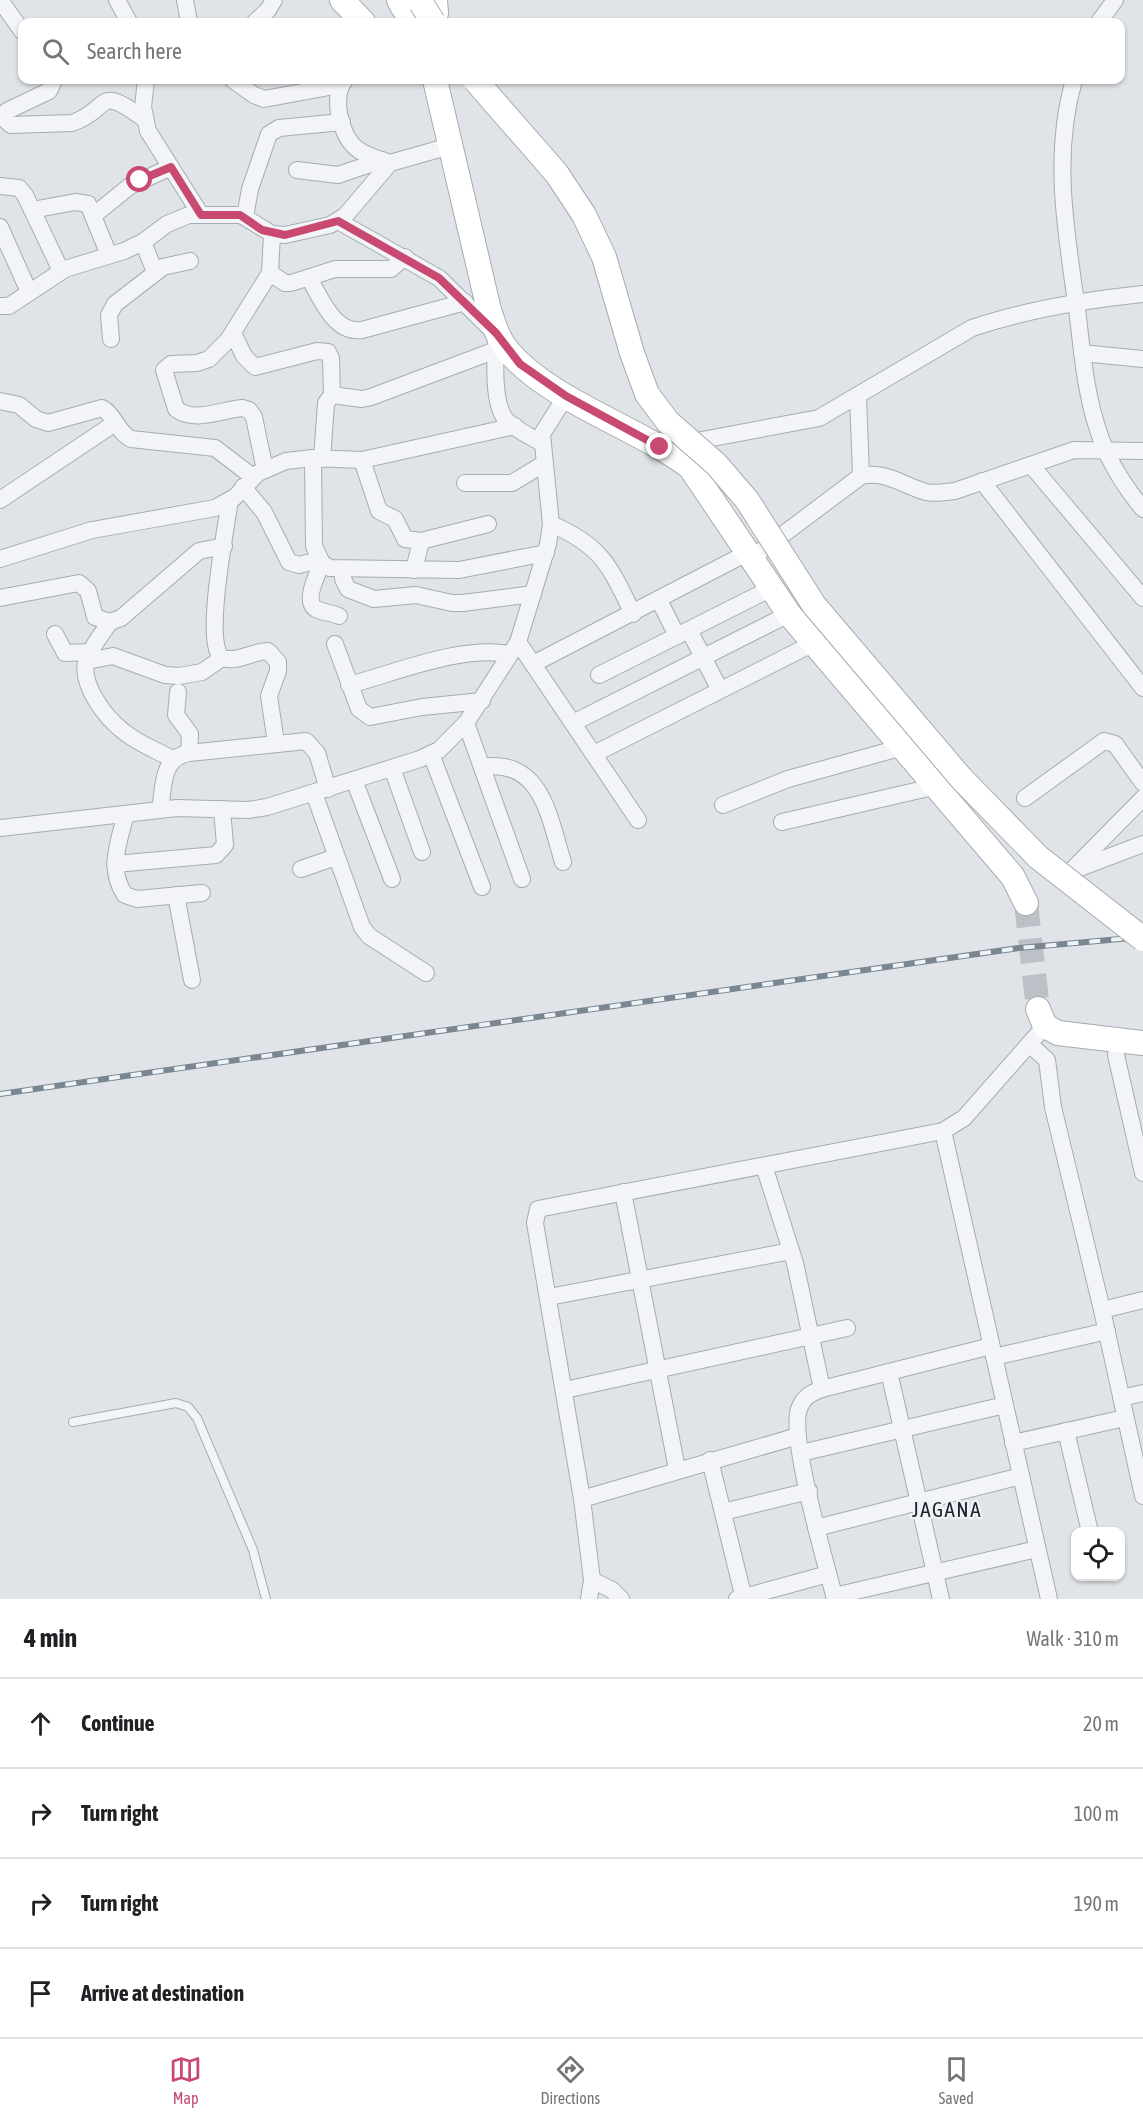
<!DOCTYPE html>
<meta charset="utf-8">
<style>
body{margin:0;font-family:"Asap Condensed",sans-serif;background:#f2f2f2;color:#202124}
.controls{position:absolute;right:18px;bottom:18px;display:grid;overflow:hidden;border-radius:12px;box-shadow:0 2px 4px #0004}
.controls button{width:54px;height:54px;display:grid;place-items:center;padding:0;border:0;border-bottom:2px solid #e0e0e0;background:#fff;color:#202124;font:30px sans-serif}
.stop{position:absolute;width:18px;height:18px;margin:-14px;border:4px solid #c84a71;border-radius:50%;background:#fff}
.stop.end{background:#c84a71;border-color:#fff;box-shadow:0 2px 6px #0008}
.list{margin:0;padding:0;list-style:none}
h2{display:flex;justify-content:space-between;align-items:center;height:78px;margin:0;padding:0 24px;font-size:26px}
h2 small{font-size:20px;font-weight:400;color:#757577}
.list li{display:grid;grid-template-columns:39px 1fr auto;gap:18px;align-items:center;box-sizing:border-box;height:90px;padding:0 24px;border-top:2px solid #e0e0e0}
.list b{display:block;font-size:22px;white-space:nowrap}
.list em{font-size:20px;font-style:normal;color:#757577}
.icon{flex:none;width:33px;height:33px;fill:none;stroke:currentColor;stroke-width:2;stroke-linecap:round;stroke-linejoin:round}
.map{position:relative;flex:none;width:1143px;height:1599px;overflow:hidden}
.search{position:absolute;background:#fff;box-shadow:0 2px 4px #0004;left:18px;right:18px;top:18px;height:66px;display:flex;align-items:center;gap:15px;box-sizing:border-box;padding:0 21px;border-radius:12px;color:#757577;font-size:22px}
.sheet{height:438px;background:#fff}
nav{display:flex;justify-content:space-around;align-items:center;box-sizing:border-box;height:84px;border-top:2px solid #e0e0e0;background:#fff;font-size:16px;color:#757577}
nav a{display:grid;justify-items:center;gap:3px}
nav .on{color:#c84a71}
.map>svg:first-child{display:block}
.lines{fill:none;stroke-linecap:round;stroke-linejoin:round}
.secondary-tunnel{stroke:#bbc1c6;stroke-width:24;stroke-dasharray:24 12;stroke-linecap:butt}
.lane-casing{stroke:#a5acb2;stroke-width:10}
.street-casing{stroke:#a5acb2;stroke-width:18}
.secondary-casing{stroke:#a5acb2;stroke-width:26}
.lane{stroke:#f2f4f7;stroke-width:8}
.street{stroke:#f2f4f7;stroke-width:16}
.secondary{stroke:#fff;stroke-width:24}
.rail-casing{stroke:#7a8691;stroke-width:6}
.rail{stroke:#eff3f6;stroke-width:4;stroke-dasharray:11;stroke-linecap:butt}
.secondary-bridge-casing{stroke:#a5acb2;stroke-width:26;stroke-linecap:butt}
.secondary-bridge{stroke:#fff;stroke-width:24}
.route{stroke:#c84a71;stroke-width:8}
.labels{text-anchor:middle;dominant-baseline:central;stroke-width:4.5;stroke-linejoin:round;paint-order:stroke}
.quarter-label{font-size:21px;letter-spacing:1.5px;fill:#1b252f;stroke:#eff3f6}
</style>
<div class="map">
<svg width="1143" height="1599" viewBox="0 0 1143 1599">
<rect width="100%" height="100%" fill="#e0e4e8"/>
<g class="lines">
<path class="secondary-tunnel" d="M1026 903 1038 1009"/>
<defs>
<path id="lane" d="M73 1422 176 1403 188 1407 197 1418 253 1550 266 1599"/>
<g id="street">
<path d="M0 0 22 31"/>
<path d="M117 0 129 22"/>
<path d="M185 0 189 22"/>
<path d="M255 22 268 10 274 0"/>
<path d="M1099 22 1115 0"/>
<path d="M54 80 49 91 7 111 4 119 11 125 72 123C112 109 95 83 144 119"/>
<path d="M146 80 143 107 148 131 201 215"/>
<path d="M233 80 254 95 264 99 340 85"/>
<path d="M345 80C331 95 340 135 356 148 365 156 379 159 390 163"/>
<path d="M1074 80C1052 156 1066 232 1077 309 1082 350 1085 391 1098 430 1107 459 1124 486 1143 509"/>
<path d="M297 170 338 175 382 160"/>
<path d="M0 186 19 188 25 195 61 271"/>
<path d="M32 210 75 202 88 204 109 255"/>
<path d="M94 215 130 186 171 167"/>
<path d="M245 217 250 189 269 134 279 128 342 122"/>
<path d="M338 221 439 278 496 334C496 356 491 404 507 421 516 430 532 437 543 444"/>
<path d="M0 227 29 292"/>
<path d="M143 242 155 272"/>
<path d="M270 273 285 283H291L335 269H391L405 257"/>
<path d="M309 278C321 298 334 334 362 330L465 302"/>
<path d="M0 306H9L65 269 124 251 143 242 167 224 189 215H241L272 234 285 235 330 225 345 216 390 163 450 146"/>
<path d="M233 333 244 356 255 367 317 351 328 352 331 358 332 395"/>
<path d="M111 339 109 315 115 304 163 267 190 261"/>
<path d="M1082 353 1143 359"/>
<path d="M858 396 861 476"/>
<path d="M0 401 19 405 36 419 48 423 102 408C115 415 117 432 131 439L215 448 253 477"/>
<path d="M686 443 819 418 972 328C1028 309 1085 300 1143 294"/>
<path d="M313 458 314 546 322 563 330 568 459 570 546 553"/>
<path d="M322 459 326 403 332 395 362 399 371 397 496 350"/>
<path d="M362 460 379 511 395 519 405 539 421 541 488 524"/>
<path d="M1031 465 1143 598"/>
<path d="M265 470 254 417 249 410 242 408C221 410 194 423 176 409L164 370 171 364 197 363 209 359 228 340 270 273 272 234"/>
<path d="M982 481 1143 688"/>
<path d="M465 483H512L545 463"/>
<path d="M243 487 264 512 289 562 299 565 319 560"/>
<path d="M0 500 115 423"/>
<path d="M230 500C227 523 202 649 223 658 236 663 254 651 268 651L278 662V671L269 696 276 743"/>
<path d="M551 524C601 545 610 566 633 614"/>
<path d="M753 557 861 476C885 470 904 486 926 492 935 494 945 492 955 491L1074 450 1143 451"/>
<path d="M0 559 92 530 215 508 235 497 258 473 286 461 313 458 362 460 515 426"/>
<path d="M322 563C318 573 303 601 316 609 322 612 332 613 339 616"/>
<path d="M343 569V579L348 589 374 599 416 595 452 603H463L533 594"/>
<path d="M414 570 421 541"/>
<path d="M0 598 79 583 88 591 95 617 110 622 121 618 199 551 224 546"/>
<path d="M659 600 677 636"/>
<path d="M110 622C102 634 90 648 86 662 81 686 106 718 123 731 137 743 156 750 172 759"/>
<path d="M689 630 720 690"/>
<path d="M55 634 65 653 91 652"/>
<path d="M518 642 638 820"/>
<path d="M335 644 359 709 370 717 422 707 482 701"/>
<path d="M87 661 113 656 165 675 179 676 202 672 222 658"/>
<path d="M533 664 749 552"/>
<path d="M599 675 774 587"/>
<path d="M349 685C398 672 461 645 510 654"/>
<path d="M178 692 176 715 190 734 189 753"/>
<path d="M466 723 522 879"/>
<path d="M573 723 789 614"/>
<path d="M431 754 482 887"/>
<path d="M594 754 814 643"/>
<path d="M482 767C542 758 549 817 563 862"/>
<path d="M392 768 422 852"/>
<path d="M354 780 392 879"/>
<path d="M314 793 362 927 369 936 426 973"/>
<path d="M1025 798 1104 741 1115 744 1143 783"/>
<path d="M723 805 788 779 903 747"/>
<path d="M160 810C164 786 161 758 189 753L306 741 317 753 328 789"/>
<path d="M126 814C119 841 107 869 125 895L137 899 202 893"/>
<path d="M782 822 937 786"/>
<path d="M0 828 177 808 248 810 267 807 420 759 439 750 466 723 518 642 548 544 551 524 542 434 566 396"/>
<path d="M115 864 216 855 225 845 222 809"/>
<path d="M301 869 336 857"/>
<path d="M1077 869 1143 844"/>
<path d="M1071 871 1143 798"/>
<path d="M176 895 192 980"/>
<path d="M1029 1044 1047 1060 1053 1107 1102 1310 1143 1496"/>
<path d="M1116 1055 1143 1173"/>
<path d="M943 1131 1049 1599"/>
<path d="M764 1166 795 1263 822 1389"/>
<path d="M623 1192 677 1469"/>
<path d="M549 1297 791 1251"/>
<path d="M1102 1310 1143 1300"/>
<path d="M994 1357 1107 1331"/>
<path d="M889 1372 941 1599"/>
<path d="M565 1390 847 1328"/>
<path d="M1121 1398 1143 1393"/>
<path d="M1066 1431 1090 1532"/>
<path d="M1013 1443 1125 1418"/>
<path d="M801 1453 1005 1405"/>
<path d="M710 1460 744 1599"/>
<path d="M582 1499 798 1436"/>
<path d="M723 1512 809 1491"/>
<path d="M816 1528 1021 1476"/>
<path d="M592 1580 612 1590 621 1599"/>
<path d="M834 1596 1037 1549"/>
<path d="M589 1599 592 1580 582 1499 535 1223 538 1209 943 1131 964 1118 1045 1026"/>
<path d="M737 1599 828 1574"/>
<path d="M835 1599C826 1564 789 1438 799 1409 803 1397 811 1393 822 1389L991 1346"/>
</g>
<g id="secondary">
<path d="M342 0 363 22"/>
<path d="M399 0C407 18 418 28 436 13L435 0"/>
<path d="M435 80 489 310C494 325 498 339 508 351 550 401 637 427 690 467L789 614 1013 877 1026 903"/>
<path d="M1038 1009 1045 1026 1058 1033 1143 1043"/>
</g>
</defs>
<use href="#lane" class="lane-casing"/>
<use href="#street" class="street-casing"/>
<use href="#secondary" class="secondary-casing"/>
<use href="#lane" class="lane"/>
<use href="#street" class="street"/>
<use href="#secondary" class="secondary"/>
<defs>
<path id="rail" d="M0 1094 1019 948 1143 937"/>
</defs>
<use href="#rail" class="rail-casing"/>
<use href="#rail" class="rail"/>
<defs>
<g id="secondary-bridge">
<path d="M421 3 433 22"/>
<path d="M475 80 557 174 584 215 604 257 632 353 647 394 668 422 716 464 747 500 814 605 961 778 1038 857 1143 939"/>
</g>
</defs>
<use href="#secondary-bridge" class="secondary-bridge-casing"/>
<use href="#secondary-bridge" class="secondary-bridge"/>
</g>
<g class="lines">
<path class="route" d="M140 180 171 167 201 215H240L262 230 285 235 338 221 439 278 496 333 520 364 566 396 660 447"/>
</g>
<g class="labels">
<g class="quarter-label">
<text x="947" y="1509">JAGANA</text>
</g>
</g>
</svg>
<div class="controls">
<button><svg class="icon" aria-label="locate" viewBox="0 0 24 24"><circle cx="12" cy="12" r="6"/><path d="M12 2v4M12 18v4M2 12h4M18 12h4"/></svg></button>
</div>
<div class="stop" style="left:140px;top:180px"></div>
<div class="stop end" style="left:660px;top:447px"></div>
<div class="search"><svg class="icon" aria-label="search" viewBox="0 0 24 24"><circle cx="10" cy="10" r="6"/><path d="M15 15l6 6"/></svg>Search here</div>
</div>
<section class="sheet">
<h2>4 min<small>Walk · 310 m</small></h2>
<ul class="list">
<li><svg class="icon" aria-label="ahead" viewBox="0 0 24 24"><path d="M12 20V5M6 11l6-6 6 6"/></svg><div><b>Continue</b></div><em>20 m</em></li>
<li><svg class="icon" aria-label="right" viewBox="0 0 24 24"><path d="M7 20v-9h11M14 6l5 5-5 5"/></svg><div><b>Turn right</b></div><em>100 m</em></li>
<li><svg class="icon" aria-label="right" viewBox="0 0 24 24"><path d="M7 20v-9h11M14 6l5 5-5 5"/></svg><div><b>Turn right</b></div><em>190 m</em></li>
<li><svg class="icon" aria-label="arrive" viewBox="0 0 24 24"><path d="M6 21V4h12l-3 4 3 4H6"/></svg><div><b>Arrive at destination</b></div></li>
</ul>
</section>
<nav>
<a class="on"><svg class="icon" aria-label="map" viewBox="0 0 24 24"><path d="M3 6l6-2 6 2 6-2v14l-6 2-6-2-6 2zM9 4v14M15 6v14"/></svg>Map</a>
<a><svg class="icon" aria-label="directions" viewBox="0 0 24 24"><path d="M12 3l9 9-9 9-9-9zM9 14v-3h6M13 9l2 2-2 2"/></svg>Directions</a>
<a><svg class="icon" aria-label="saved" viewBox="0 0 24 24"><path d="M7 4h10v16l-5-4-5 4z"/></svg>Saved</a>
</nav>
